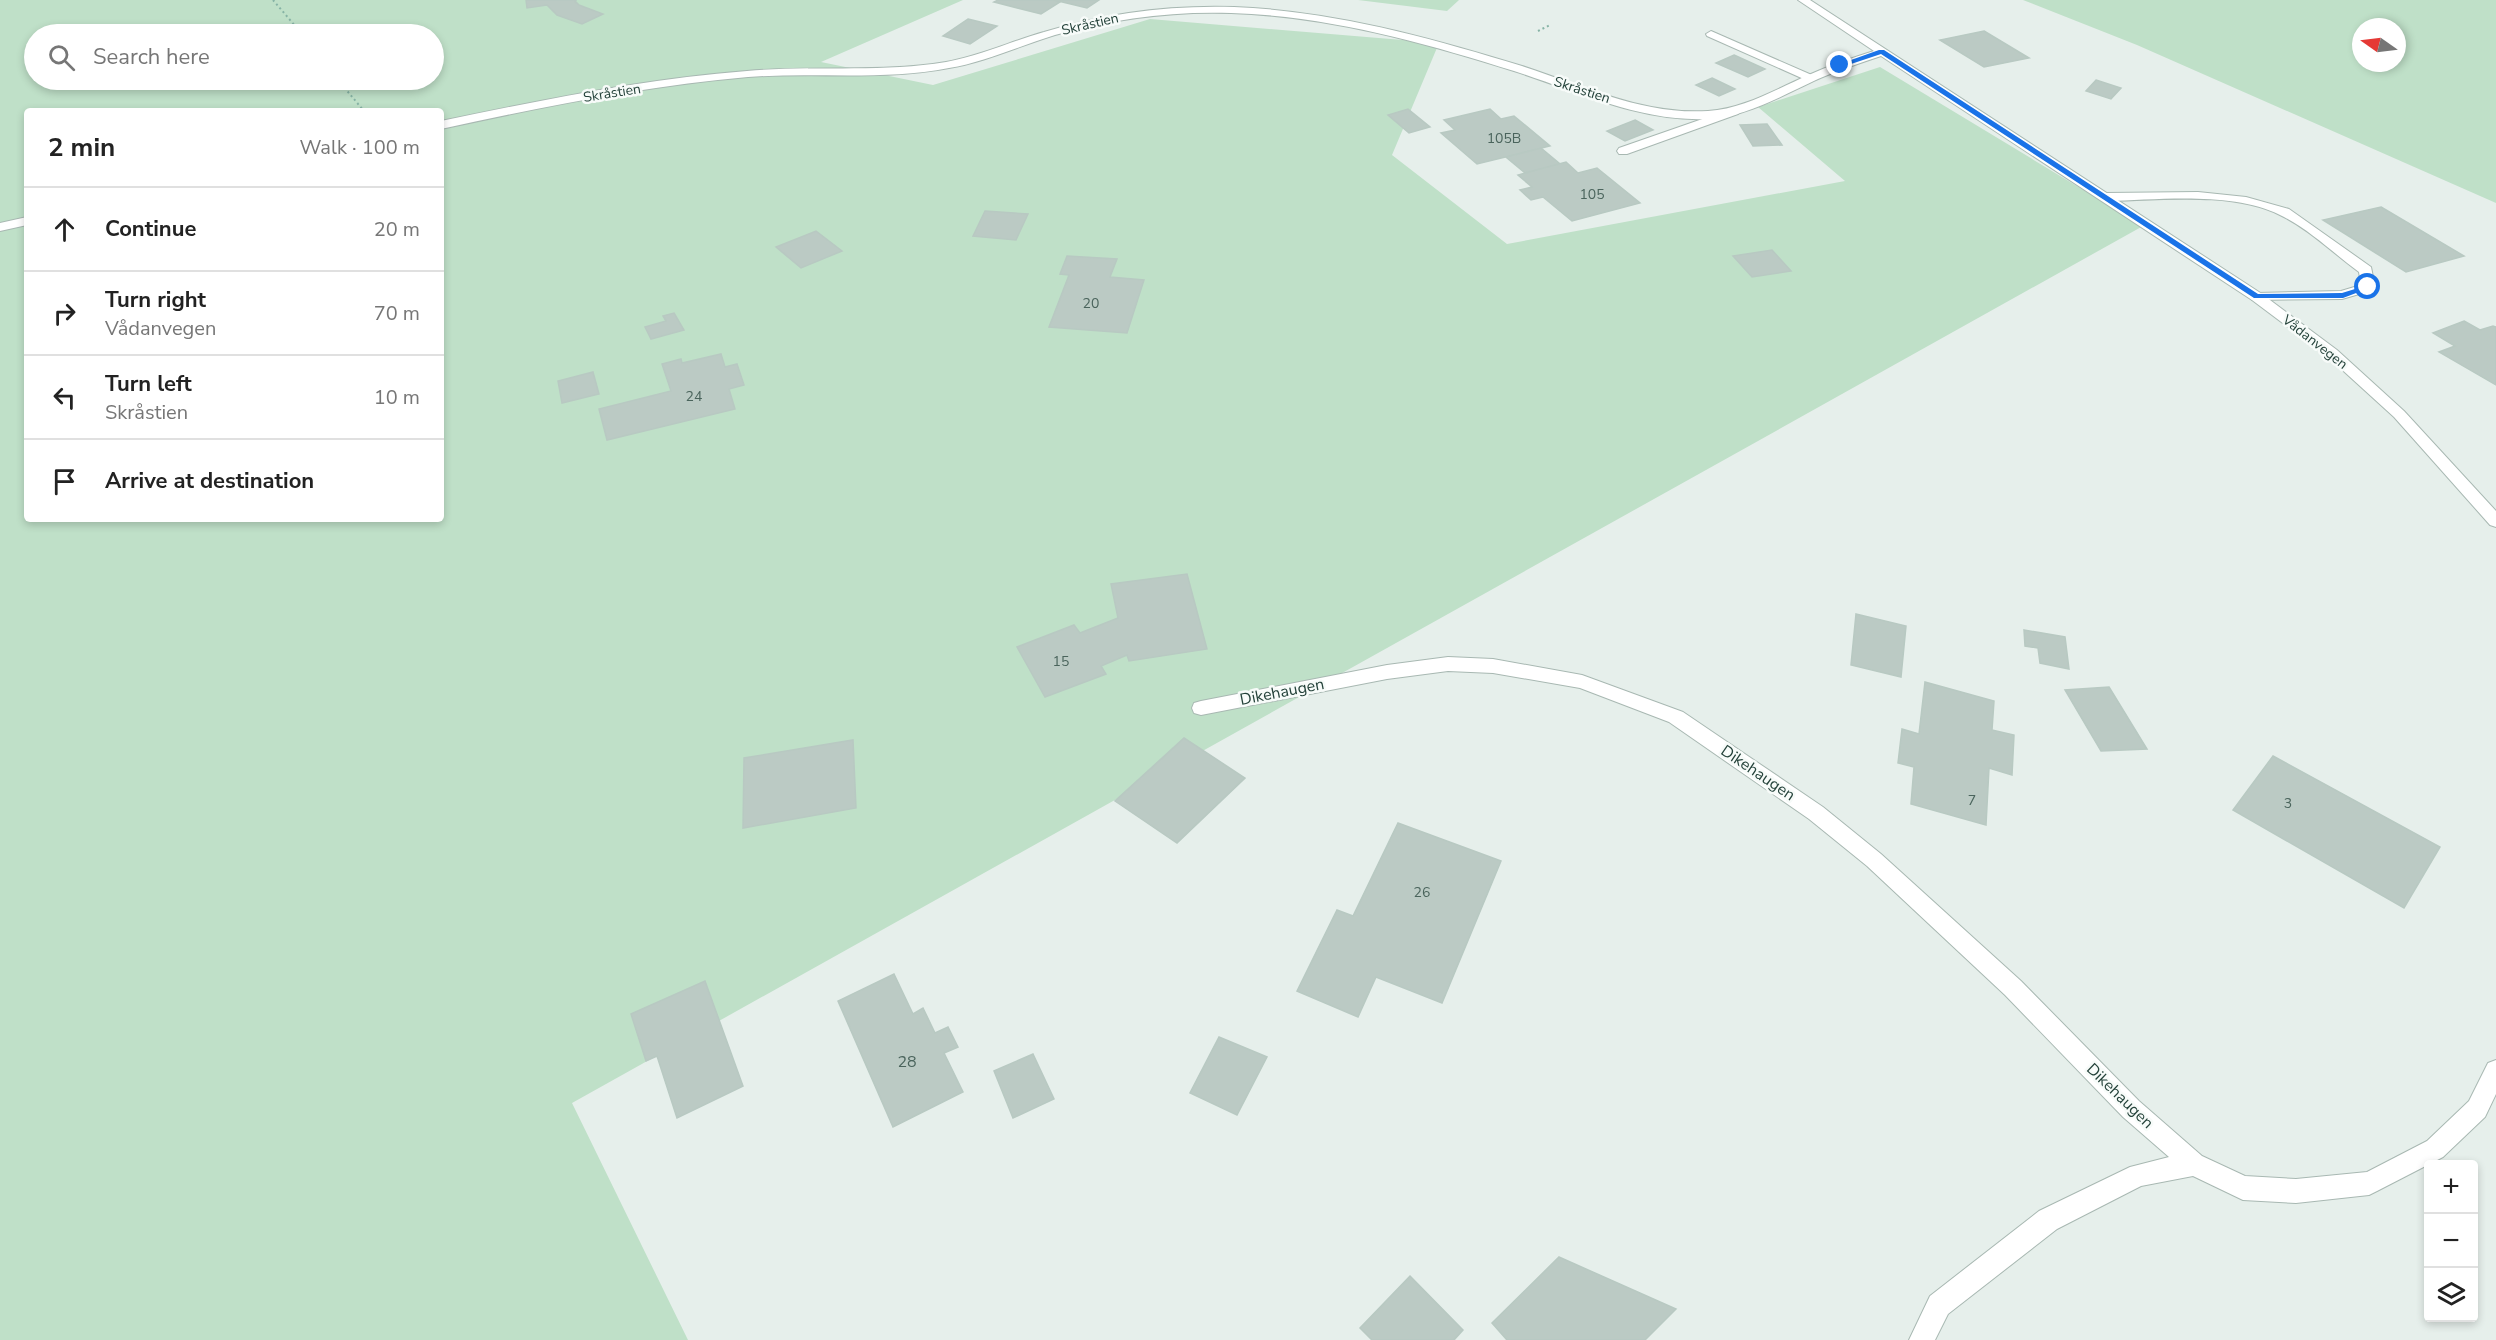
<!DOCTYPE html>
<meta charset="utf-8">
<style>
body{margin:0;font-family:"Nunito Sans",sans-serif;background:#f6f6f6;color:#222}
.controls{position:absolute;right:18px;bottom:18px;display:grid;overflow:hidden;border-radius:6px;box-shadow:0 3px 9px #0003}
.controls button{width:54px;height:54px;display:grid;place-items:center;padding:0;border:0;border-bottom:2px solid #e0e0e0;background:#fff;color:#222;font:30px sans-serif}
.compass{position:absolute;left:2352px;top:18px;width:54px;height:54px;border-radius:50%;background:#fff;box-shadow:0 3px 9px #0003;rotate:284deg}
.stop{position:absolute;width:18px;height:18px;margin:-14px;border:4px solid #1a73e8;border-radius:50%;background:#fff}
.stop.end{background:#1a73e8;border-color:#fff;box-shadow:0 2px 6px #0008}
.list{margin:0;padding:0;list-style:none}
h2{display:flex;justify-content:space-between;align-items:center;height:78px;margin:0;padding:0 24px;font-size:26px}
h2 small{font-size:20px;font-weight:400;color:#767676}
.list li{display:grid;grid-template-columns:39px 1fr auto;gap:18px;align-items:center;box-sizing:border-box;height:84px;padding:0 24px;border-top:2px solid #e0e0e0}
.list b{display:block;font-size:22px;white-space:nowrap}
.list p{margin:0;font-size:20px;white-space:nowrap;color:#767676}
.list em{font-size:20px;font-style:normal;color:#767676}
.icon{flex:none;width:33px;height:33px;fill:none;stroke:currentColor;stroke-width:2;stroke-linecap:round;stroke-linejoin:round}
.map{position:relative;flex:none;width:2496px;height:1340px;overflow:hidden}
.search{position:absolute;background:#fff;box-shadow:0 3px 9px #0003;left:24px;top:24px;width:420px;height:66px;display:flex;align-items:center;gap:15px;box-sizing:border-box;padding:0 21px;border-radius:33px;color:#767676;font-size:22px}
.panel{position:absolute;background:#fff;box-shadow:0 3px 9px #0003;left:24px;top:108px;width:420px;height:414px;border-radius:6px}
.map>svg:first-child{display:block}
.green{fill:#bfe0c8;fill-rule:evenodd}
.building{fill:#bbcac4;stroke:#b8c9c2;stroke-width:1.5}
.lines{fill:none;stroke-linecap:round;stroke-linejoin:round}
.service-casing{stroke:#a8b8b2;stroke-width:2}
.minor-casing{stroke:#a8b8b2;stroke-width:2}
.path{stroke:#86b3a5;stroke-width:2;stroke-dasharray:2 3;stroke-linecap:butt}
.service{fill:#fff;fill-rule:evenodd}
.minor{fill:#fff;fill-rule:evenodd}
.route{fill:#1a73e8}
.labels{text-anchor:middle;dominant-baseline:central;stroke-width:5;stroke-linejoin:round;paint-order:stroke}
.far-street-label{font-size:14px;fill:#24423a;stroke:#f7fbf9}
.number-label{font-size:14px;fill:#4a645c}
.street-label{font-size:16px;fill:#24423a;stroke:#f7fbf9}
.near-number-label{font-size:16px;fill:#4a645c}
</style>
<div class="map">
<svg width="2496" height="1340" viewBox="0 0 2496 1340">
<rect width="100%" height="100%" fill="#e6efeb"/>
<g class="green">
<path d="M0 0H963L821 62 933 85 1150 19 1439 43 1392 155 1507 244 1845 181 1758 107 1880 67 2143 226 572 1103 688 1340H0ZM34 34H434V80H34ZM27 111H441V519H27Z"/>
<path d="M1358 0H1459L1447 11Z"/>
<path d="M2023 0H2496V203L2137 45ZM2361 27H2397V63H2361Z"/>
</g>
<g class="building">
<path d="M526 0H577H574L579 5 603 14 582 24 557 15 547 5 527 8Z"/>
<path d="M998 0H1054L1060 2 1041 14 994 2Z"/>
<path d="M1054 0H1099L1087 8Z"/>
<path d="M968 19 997 26 970 44 943 36Z"/>
<path d="M1984 31 2029 58 1984 67 1940 40Z"/>
<path d="M1734 55 1765 69 1748 77 1716 63Z"/>
<path d="M1712 78 1735 89 1719 96 1696 85Z"/>
<path d="M2096 80 2121 88 2111 99 2086 91Z"/>
<path d="M1408 109 1430 127 1409 133 1388 115Z"/>
<path d="M1490 109 1501 119 1514 116 1550 146 1477 164 1441 133 1455 130 1444 120Z"/>
<path d="M1635 120 1653 130 1625 141 1607 131Z"/>
<path d="M1767 124 1782 145 1753 146 1740 125Z"/>
<path d="M1541 148 1560 164 1525 173 1506 157Z"/>
<path d="M1566 162 1578 173 1597 168 1640 203 1572 221 1543 197 1531 200 1520 190 1532 187 1518 175Z"/>
<path d="M2381 207 2464 256 2406 272 2323 220Z"/>
<path d="M985 211 1028 214 1016 240 973 236Z"/>
<path d="M816 231 842 251 801 268 776 247Z"/>
<path d="M1772 250 1791 271 1752 277 1733 256Z"/>
<path d="M1067 256 1117 259 1110 277 1144 280 1127 333 1049 327 1069 275 1060 274Z"/>
<path d="M674 313 684 330 651 339 645 327 666 321 663 316Z"/>
<path d="M2464 321 2480 330 2493 326 2496 327V385L2439 352 2455 346 2433 333Z"/>
<path d="M721 354 725 367 737 364 744 385 729 389 735 409 607 440 599 409 671 391 662 364 681 359 682 363Z"/>
<path d="M593 372 599 394 562 403 558 381Z"/>
<path d="M1187 574 1207 649 1129 661 1127 655 1101 666 1106 674 1045 697 1017 647 1074 625 1080 633 1118 618 1111 584Z"/>
<path d="M1856 614 1906 626 1901 677 1851 665Z"/>
<path d="M2024 630 2065 637 2069 669 2040 663 2038 648 2025 646Z"/>
<path d="M1925 682 1994 701 1992 730 2014 735 2012 775 1989 768 1986 825 1911 804 1914 767 1898 763 1902 729 1919 734Z"/>
<path d="M2109 687 2147 749 2101 751 2065 690Z"/>
<path d="M1184 738 1245 778 1177 843 1115 801Z"/>
<path d="M853 740 856 808 743 828 744 758Z"/>
<path d="M2273 756 2440 847 2404 908 2233 810Z"/>
<path d="M1398 823 1501 861 1442 1003 1376 977 1358 1017 1297 991 1337 910 1353 916Z"/>
<path d="M894 974 913 1014 923 1008 935 1033 948 1027 958 1047 944 1053 963 1092 893 1127 838 1001Z"/>
<path d="M705 981 743 1086 677 1118 657 1056 646 1061 631 1014Z"/>
<path d="M1219 1037 1267 1057 1237 1115 1190 1093Z"/>
<path d="M1033 1054 1054 1099 1013 1118 994 1071Z"/>
<path d="M1559 1257 1676 1309 1645 1340H1507L1492 1323Z"/>
<path d="M1410 1276 1463 1330 1454 1340H1372L1360 1328Z"/>
</g>
<g class="lines">
<defs>
<g id="service">
<path d="M1711 31 1814 76 1816 78 1814 80H1806L1707 36 1706 34Z"/>
<path d="M1734 108 1740 112 1738 114 1627 154H1619L1617 151 1619 148Z"/>
<path d="M2198 192 2246 197 2289 209 2371 267 2375 287 2373 290 2342 299 2252 300 2250 297 2257 293 2341 291 2361 285 2359 272C2333 253 2309 229 2280 215 2232 191 2159 200 2106 201L2100 197 2106 193Z"/>
</g>
<g id="minor">
<path d="M1798 0H1810L2262 294 2337 350 2404 411 2496 511V527L2490 525 2394 417 2327 356 2252 300 1881 56C1860 63 1839 70 1818 79 1783 95 1747 117 1707 119 1640 122 1576 91 1514 71 1422 42 1328 16 1231 13 1171 11 1112 19 1055 35 1019 46 985 62 949 68 883 81 815 72 748 77 645 86 542 107 441 129V121C542 100 644 79 747 71 813 65 880 73 946 62 980 56 1012 41 1044 32 1106 13 1170 5 1234 7 1333 11 1428 37 1522 66 1583 86 1643 115 1708 111 1744 109 1778 88 1811 74 1831 65 1852 58 1874 51Z"/>
<path d="M27 217V225L0 231V223Z"/>
<path d="M1448 657 1493 659 1582 675 1683 712 1823 807 1881 854 2021 981 2139 1101 2202 1156 2245 1176 2296 1179 2367 1172 2427 1141 2469 1101 2488 1063 2496 1060V1094L2485 1117 2443 1157 2377 1191 2369 1195 2296 1203 2243 1200 2193 1176 2141 1186 2057 1229 1948 1314 1935 1340H1909L1930 1296 2039 1211 2130 1167 2169 1157 2123 1117 2005 995 1867 866 1809 819 1669 722 1580 688 1493 673 1448 671 1387 679 1201 715 1194 713 1192 708 1194 703 1201 701 1387 665Z"/>
</g>
</defs>
<use href="#service" class="service-casing"/>
<use href="#minor" class="minor-casing"/>
<g class="path">
<path d="M273 0 302 34"/>
<path d="M1538 31 1550 25"/>
<path d="M338 80 364 111"/>
</g>
<use href="#service" class="service"/>
<use href="#minor" class="minor"/>
</g>
<path class="route" d="M1879 50H1884L2258 294 2342 293 2368 285 2372 287 2343 298H2254L1881 54 1842 67 1837 65Z"/>
<g class="labels">
<g class="far-street-label">
<text transform="translate(1090 24) rotate(-13)">Skråstien</text>
<text transform="translate(1582 90) rotate(18)">Skråstien</text>
<text transform="translate(612 93) rotate(-9)">Skråstien</text>
<text transform="translate(2315 342) rotate(38)">Vådanvegen</text>
</g>
<g class="number-label">
<text x="1504" y="138">105B</text>
<text x="1592" y="194">105</text>
<text x="1091" y="303">20</text>
<text x="694" y="396">24</text>
<text x="1061" y="661">15</text>
<text x="1972" y="800">7</text>
<text x="2288" y="803">3</text>
<text x="1422" y="892">26</text>
</g>
<g class="street-label">
<text transform="translate(1282 692) rotate(-11)">Dikehaugen</text>
<text transform="translate(1758 773) rotate(34)">Dikehaugen</text>
<text transform="translate(2120 1096) rotate(44)">Dikehaugen</text>
</g>
<g class="near-number-label">
<text x="907" y="1062">28</text>
</g>
</g>
</svg>
<div class="controls">
<button>+</button>
<button>−</button>
<button><svg class="icon" aria-label="layers" viewBox="0 0 24 24"><path d="M12 4l9 5-9 5-9-5zM3 14l9 5 9-5"/></svg></button>
</div>
<svg class="compass" viewBox="-18 -18 36 36"><path d="M0-13l5 13h-10z" fill="#e53935"/><path d="M0 13l5-13h-10z" fill="#767676"/></svg>
<div class="stop" style="left:2368px;top:287px"></div>
<div class="stop end" style="left:1840px;top:65px"></div>
<div class="search"><svg class="icon" aria-label="search" viewBox="0 0 24 24"><circle cx="10" cy="10" r="6"/><path d="M15 15l6 6"/></svg>Search here</div>
<section class="panel">
<h2>2 min<small>Walk · 100 m</small></h2>
<ul class="list">
<li><svg class="icon" aria-label="ahead" viewBox="0 0 24 24"><path d="M12 20V5M6 11l6-6 6 6"/></svg><div><b>Continue</b></div><em>20 m</em></li>
<li><svg class="icon" aria-label="right" viewBox="0 0 24 24"><path d="M7 20v-9h11M14 6l5 5-5 5"/></svg><div><b>Turn right</b><p>Vådanvegen</p></div><em>70 m</em></li>
<li><svg class="icon" aria-label="left" viewBox="0 0 24 24"><path d="M17 20v-9H6M10 6l-5 5 5 5"/></svg><div><b>Turn left</b><p>Skråstien</p></div><em>10 m</em></li>
<li><svg class="icon" aria-label="arrive" viewBox="0 0 24 24"><path d="M6 21V4h12l-3 4 3 4H6"/></svg><div><b>Arrive at destination</b></div></li>
</ul>
</section>
</div>
